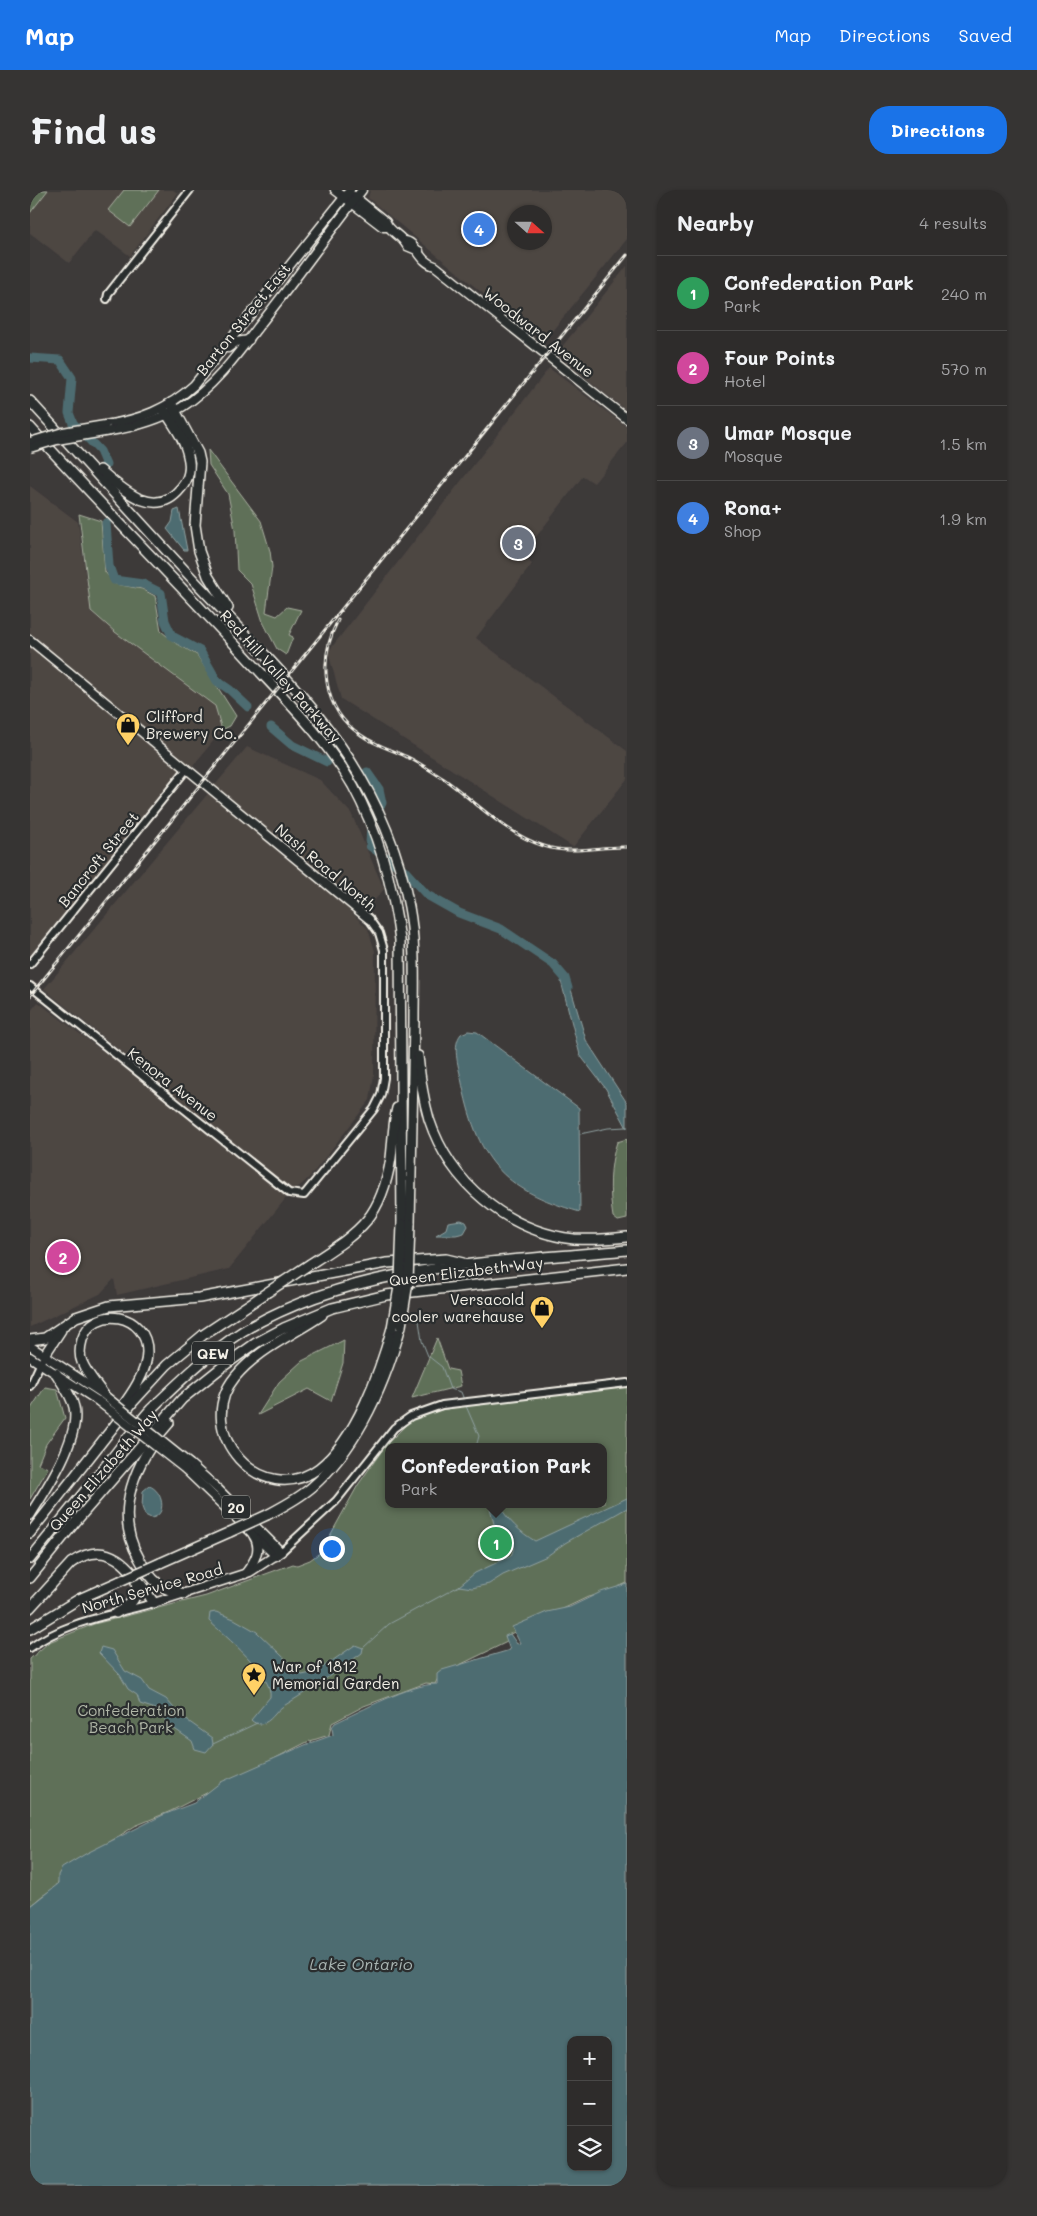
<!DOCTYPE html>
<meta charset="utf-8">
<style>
body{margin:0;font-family:Mali,sans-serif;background:#363433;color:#f1f3f6}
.controls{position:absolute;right:15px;bottom:15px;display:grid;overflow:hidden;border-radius:10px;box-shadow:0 1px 4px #0004}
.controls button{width:45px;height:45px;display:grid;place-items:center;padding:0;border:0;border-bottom:1px solid #494847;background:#2e2c2b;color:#f1f3f6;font:25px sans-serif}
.compass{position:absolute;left:477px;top:15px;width:45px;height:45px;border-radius:50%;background:#2e2c2b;box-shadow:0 1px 4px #0004;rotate:111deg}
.you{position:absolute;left:301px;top:1358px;width:18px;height:18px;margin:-12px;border:4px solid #fff;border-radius:50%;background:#1a73e8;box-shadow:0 0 0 8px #1a73e833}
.badge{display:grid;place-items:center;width:32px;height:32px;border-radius:50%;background:#1a73e8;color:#fff;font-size:16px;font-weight:700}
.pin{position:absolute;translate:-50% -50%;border:2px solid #fff;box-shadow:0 1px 5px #0006}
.popup{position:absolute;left:355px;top:1253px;width:222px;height:65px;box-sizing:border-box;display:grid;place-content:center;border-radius:10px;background:#2e2c2b;filter:drop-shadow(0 1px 4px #0005);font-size:16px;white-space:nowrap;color:#a7a7a9}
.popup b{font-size:19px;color:#f1f3f6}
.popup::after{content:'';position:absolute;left:50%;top:100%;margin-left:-10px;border:10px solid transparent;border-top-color:#2e2c2b}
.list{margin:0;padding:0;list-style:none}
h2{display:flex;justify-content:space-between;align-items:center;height:65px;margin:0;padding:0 20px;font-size:21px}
h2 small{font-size:16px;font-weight:400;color:#a7a7a9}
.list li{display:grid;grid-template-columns:32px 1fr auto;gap:15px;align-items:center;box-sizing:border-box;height:75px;padding:0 20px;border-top:1px solid #494847}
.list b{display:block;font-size:19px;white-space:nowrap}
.list p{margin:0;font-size:16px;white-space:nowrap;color:#a7a7a9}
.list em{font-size:16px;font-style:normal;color:#a7a7a9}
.icon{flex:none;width:28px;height:28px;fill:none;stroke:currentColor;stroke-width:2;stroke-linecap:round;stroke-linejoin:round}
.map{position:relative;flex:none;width:597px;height:1996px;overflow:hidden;border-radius:20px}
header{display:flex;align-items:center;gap:30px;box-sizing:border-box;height:70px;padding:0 25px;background:#1a73e8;color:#fff}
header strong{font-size:24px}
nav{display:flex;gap:28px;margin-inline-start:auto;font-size:18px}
.intro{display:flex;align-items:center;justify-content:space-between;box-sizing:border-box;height:120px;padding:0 30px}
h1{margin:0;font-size:35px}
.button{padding:12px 22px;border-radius:20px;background:#1a73e8;color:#fff;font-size:18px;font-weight:700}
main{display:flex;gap:30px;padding:0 30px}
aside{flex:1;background:#2e2c2b;border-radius:20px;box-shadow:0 1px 4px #0004}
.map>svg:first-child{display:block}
.built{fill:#4d4643;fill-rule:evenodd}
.green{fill:#5f7059;stroke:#aab0a0;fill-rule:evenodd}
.water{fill:#4e6c71;stroke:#90a1a1;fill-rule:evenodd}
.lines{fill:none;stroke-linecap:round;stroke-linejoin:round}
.stream{stroke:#90a1a1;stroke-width:1}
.river{stroke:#4e6c71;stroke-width:9}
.minor-casing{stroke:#f4f1e8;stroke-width:10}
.major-casing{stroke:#f4f1e8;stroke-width:11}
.highway-casing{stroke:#f4f1e8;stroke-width:12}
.minor{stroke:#2a2d2e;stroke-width:6}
.major{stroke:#2a2d2e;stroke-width:8}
.highway{stroke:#2a2d2e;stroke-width:9}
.rail-casing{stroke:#f4f1e8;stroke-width:3}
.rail{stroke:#2a2d2e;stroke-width:1;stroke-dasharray:4;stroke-linecap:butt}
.major-bridge-casing{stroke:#f4f1e8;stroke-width:11;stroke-linecap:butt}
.highway-bridge-casing{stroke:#f4f1e8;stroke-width:12;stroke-linecap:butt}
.major-bridge{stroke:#2a2d2e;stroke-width:8}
.highway-bridge{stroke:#2a2d2e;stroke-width:9}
.labels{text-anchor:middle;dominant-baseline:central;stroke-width:4.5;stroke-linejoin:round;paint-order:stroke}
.shield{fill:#2a2d2e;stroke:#b7b6b0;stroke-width:1}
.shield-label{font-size:14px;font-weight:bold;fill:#f4f1e8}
.street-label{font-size:15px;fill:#f4f1e8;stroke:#2a2d2e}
.poi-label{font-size:15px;fill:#f4f1e8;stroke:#2a2d2e;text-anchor:start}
.park-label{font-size:15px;fill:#b1b7a8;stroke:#2a2d2e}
.water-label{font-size:16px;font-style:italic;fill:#a9b5b2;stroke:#2a2d2e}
</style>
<header>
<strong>Map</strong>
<nav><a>Map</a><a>Directions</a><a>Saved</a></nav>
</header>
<div class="intro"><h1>Find us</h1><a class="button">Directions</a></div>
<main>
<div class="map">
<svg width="597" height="1996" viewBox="0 0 597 1996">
<rect width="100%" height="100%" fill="#3d3a39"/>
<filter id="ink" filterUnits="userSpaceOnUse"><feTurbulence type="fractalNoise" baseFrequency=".02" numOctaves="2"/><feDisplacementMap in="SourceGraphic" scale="10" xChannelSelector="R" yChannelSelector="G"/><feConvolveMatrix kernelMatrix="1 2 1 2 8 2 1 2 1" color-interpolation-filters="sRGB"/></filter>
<g filter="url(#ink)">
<g class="built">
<path d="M18 0H143L148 3 100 66 65 40 39 73 0 43V23Z"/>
<path d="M340 0H597V49L514 151 468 116 338 8ZM484 22H514V52H484Z"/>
<path d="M597 76V221L526 164Z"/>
<path d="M519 178 597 237V253L564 293 553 286 499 356 478 340 471 349 502 374 446 448 597 561V589L543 657 311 509 298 462Z"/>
<path d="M0 296 48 332 61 422 85 442 185 516 192 540 0 778Z"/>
<path d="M217 557 290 590 321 623 354 699 340 716 320 706 311 712 338 739 345 761 344 885 340 910 280 987 256 1008 199 1079 87 1105 84 1089 70 1104 0 1137V822L8 812 161 928 165 922 14 799Z"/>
</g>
<g class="green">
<path d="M0 0H18L0 23Z"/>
<path d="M94 0H129L100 37 78 20Z"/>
<path d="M178 260 231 331 240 361 242 377 236 422 247 426 257 417 271 420 259 445 263 447 256 465 247 459 233 432 221 394 207 380 205 340 198 304 179 275Z"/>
<path d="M49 324 71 331 75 382 85 394 112 399 125 406 131 441 144 452 167 465 206 526 200 536 192 540 185 516 85 442 61 421Z"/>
<path d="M597 949V1029L588 1031 583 1027C579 1003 579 975 587 952Z"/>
<path d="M407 1148 418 1179 428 1181 431 1196 382 1208Z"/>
<path d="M314 1150 313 1173 301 1211 279 1199 228 1225 249 1192 272 1171Z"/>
<path d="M15 1197 27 1199 35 1228 16 1254 8 1274 18 1278 0 1309V1220Z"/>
<path d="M597 1197V1393L570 1405 558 1407 476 1446 479 1451 415 1482 409 1486 405 1494 396 1493 334 1516 302 1533 299 1545 277 1552 141 1621 105 1636 32 1682 26 1697 12 1706 0 1716V1469L19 1452 64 1434 176 1406 263 1374 267 1375 280 1370 291 1362 328 1295 355 1256 379 1232 388 1227 400 1222 444 1214ZM358 1257H574V1314H358Z"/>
</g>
<g class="water">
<path d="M149 319 157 360H154L137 339 142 332 144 321Z"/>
<path d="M537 786 556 850 597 913V938L576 899 550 865 531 791Z"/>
<path d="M438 841 447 842 549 918 550 1022C470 999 447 969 431 888 428 875 422 855 431 844Z"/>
<path d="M431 1030 436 1032 438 1036 434 1043 426 1045H406L416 1039 418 1032Z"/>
<path d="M119 1296C133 1300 138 1326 121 1328L115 1325 112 1317 113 1301Z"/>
<path d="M597 1308V1318L535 1353 517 1366 473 1385 459 1394 442 1398 429 1396 445 1383 481 1366C489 1348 477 1343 464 1334L459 1314H469C476 1329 491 1343 505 1351Z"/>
<path d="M597 1394V1996H0V1716L28 1694V1685L32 1678 57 1663 133 1625 164 1613 191 1592 275 1555 303 1545 302 1537 305 1533C331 1521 380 1494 407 1494V1484L412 1480 480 1460 475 1446 480 1444 487 1454 490 1453 482 1437 517 1422 540 1417 571 1402ZM541 1850H578V1977H541Z"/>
<path d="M186 1422 204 1429 227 1442 272 1485 286 1482 325 1455 333 1458 332 1463C306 1482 280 1500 252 1517 245 1522 241 1532 231 1534 227 1534 224 1533 221 1530L240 1507C244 1486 194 1445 179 1431L180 1423Z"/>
<path d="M71 1457 82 1460 95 1481 112 1490 119 1500 136 1509 151 1526 182 1548 183 1554 176 1562 165 1559 162 1551 136 1533 132 1521 110 1514 107 1505 98 1499 90 1485 69 1463Z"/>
</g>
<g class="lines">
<g class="stream">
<path d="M550 944 578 938 596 937"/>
<path d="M388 1124 392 1151 398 1166 412 1177 420 1199 431 1202 434 1210"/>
<path d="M436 1216 449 1246 446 1257"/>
<path d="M333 1458 359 1434 429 1396"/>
<path d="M183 1554 227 1533"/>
</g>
<g class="river">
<path d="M0 168 30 170 42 188 39 223 43 233 70 261 76 275"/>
<path d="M76 333 79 376 84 390 113 394 131 403 135 431 142 446 170 461 187 491 200 500 218 517"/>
<path d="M241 537 262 555 297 572"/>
<path d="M337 582 349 599 352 613 341 633 340 656 374 680 397 705 429 723 471 739 523 774 535 788 538 798"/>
</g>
<defs>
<g id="minor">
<path d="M77 109 78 104 160 0"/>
<path d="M0 774 156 580"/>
<path d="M0 796 259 1003 274 1005 344 919 351 905 354 888V760L349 743 339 729"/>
<path d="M0 1196 12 1170"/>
<path d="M251 1362 306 1311 364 1238 381 1226 412 1215 597 1193"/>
<path d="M0 1458C36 1431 82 1425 124 1413"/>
</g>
<g id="major">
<path d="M305 0 353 37H358"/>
<path d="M324 6 356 32C359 42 372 45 377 56L389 61"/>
<path d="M374 51C387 51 388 72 405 76L597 229"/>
<path d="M198 158 206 152 219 150"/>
<path d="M75 235C109 230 138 219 164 195L320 0"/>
<path d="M80 241C105 237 129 230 152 217 183 198 207 165 228 137 264 92 297 45 332 0"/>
<path d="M0 450 339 729"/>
<path d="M0 1156 70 1202"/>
<path d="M0 1167 68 1211"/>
<path d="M155 1279 246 1366"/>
<path d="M215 1384C224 1372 233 1359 223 1345"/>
<path d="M124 1413 220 1382 251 1362 188 1299 160 1274"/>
</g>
<g id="highway">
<path d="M0 211C53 269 106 328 159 385 255 488 352 570 379 717 386 754 384 794 384 832 383 900 381 967 380 1034"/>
<path d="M141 213 168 263 170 272 165 335 169 361 178 386 198 418"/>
<path d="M0 237C72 317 148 392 220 471 257 511 296 549 323 596 349 644 363 696 370 750L372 1034"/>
<path d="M70 280C92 299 125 331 151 298 159 289 161 277 158 266 155 249 142 233 133 218"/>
<path d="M388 866C390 887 393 908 399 929 420 993 477 1041 544 1049 562 1050 579 1049 597 1047"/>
<path d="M280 1074C329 1042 351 1030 361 968 363 952 363 934 367 918"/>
<path d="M292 1125C263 1145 228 1159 205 1187 161 1241 232 1321 289 1278 326 1250 350 1181 362 1138"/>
<path d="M0 1150 15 1148 46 1127 79 1116 169 1108 357 1073 416 1069 433 1073"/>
<path d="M14 1166 31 1140"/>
<path d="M74 1205C67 1195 57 1184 52 1172 49 1165 50 1157 52 1150 63 1113 118 1124 117 1162 117 1183 101 1205 89 1221"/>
<path d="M139 1233C106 1270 82 1322 109 1368 115 1379 120 1388 130 1395 137 1401 146 1401 155 1404"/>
<path d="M0 1325C16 1300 51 1247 44 1217 41 1204 32 1194 26 1183"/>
<path d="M237 1325C252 1317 268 1309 282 1297 329 1256 355 1194 371 1136"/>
<path d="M0 1343 103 1212 137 1175 173 1145"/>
<path d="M0 1369C27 1336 54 1302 81 1269 94 1253 107 1234 121 1219 148 1193 181 1161 213 1141 329 1072 467 1073 597 1060"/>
<path d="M130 1373 200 1342"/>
<path d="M0 1388 47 1330 152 1209 192 1177 226 1153 254 1138 302 1118 356 1105 597 1078"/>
<path d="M0 1418 41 1373C82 1344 104 1384 124 1413"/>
<path d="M86 1423C101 1415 111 1407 105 1388"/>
<path d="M0 1439 49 1409 90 1391"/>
</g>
</defs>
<use href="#minor" class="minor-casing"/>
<use href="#major" class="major-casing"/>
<use href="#highway" class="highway-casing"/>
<use href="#minor" class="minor"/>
<use href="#major" class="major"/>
<use href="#highway" class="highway"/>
<defs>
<g id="rail">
<path d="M308 430C288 469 291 519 331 545 345 555 360 559 375 566 389 572 401 581 414 589 446 612 477 645 514 656 541 665 569 656 597 657"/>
<path d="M0 806 597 65"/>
</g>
</defs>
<use href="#rail" class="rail-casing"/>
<use href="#rail" class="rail"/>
<defs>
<g id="major-bridge">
<path d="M0 252 33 242 75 235"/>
<path d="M0 258 27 250 80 241"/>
<path d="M74 1205 160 1274"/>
<path d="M68 1211 155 1279"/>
</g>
<g id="highway-bridge">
<path d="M371 1136 378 1092 380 1034"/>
<path d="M362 1138 370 1091 372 1034"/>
<path d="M173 1145 280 1074"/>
<path d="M200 1342 237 1325"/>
<path d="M90 1391 130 1373"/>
</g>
</defs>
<use href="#major-bridge" class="major-bridge-casing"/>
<use href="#highway-bridge" class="highway-bridge-casing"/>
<use href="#major-bridge" class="major-bridge"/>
<use href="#highway-bridge" class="highway-bridge"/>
</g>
</g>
<defs>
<symbol id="shop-pin" viewBox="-11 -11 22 30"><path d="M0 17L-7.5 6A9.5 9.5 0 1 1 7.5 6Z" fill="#ffd166" stroke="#2a2d2e"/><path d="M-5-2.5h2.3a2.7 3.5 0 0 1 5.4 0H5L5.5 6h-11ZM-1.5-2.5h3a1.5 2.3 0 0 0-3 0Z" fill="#111"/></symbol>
<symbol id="sight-pin" viewBox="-11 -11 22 30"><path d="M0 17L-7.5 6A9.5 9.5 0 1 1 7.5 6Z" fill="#ffd166" stroke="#2a2d2e"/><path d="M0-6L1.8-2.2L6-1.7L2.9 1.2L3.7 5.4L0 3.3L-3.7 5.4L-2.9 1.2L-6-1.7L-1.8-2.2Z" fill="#111"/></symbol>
</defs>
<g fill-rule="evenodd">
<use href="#shop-pin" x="84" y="521" width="28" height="38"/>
<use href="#shop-pin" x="498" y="1104" width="28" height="38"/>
<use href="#sight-pin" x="210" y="1471" width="28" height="38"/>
</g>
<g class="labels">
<g class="shield">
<rect x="162" y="1151.5" width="42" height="23" rx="4"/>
<rect x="192" y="1305.5" width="28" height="23" rx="4"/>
</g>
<g class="shield-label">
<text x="183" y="1163">QEW</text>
<text x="206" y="1317">20</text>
</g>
<g class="street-label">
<text transform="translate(213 129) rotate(-51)">Barton Street East</text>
<text transform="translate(509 142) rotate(38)">Woodward Avenue</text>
<text transform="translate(251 486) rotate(48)">Red Hill Valley Parkway</text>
<text transform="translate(68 669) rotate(-51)">Bancroft Street</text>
<text transform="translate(296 677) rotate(40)">Nash Road North</text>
<text transform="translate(143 894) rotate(38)">Kenora Avenue</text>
<text transform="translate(436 1081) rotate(-7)">Queen Elizabeth Way</text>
<text transform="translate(73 1280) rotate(-49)">Queen Elizabeth Way</text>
<text transform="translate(122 1398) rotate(-16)">North Service Road</text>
</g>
<g class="poi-label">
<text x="116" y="526">Clifford<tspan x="116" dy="17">Brewery Co.</tspan></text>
<text x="494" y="1109" text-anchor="end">Versacold<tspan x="494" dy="17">cooler warehause</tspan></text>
<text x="242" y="1476">War of 1812<tspan x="242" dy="17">Memorial Garden</tspan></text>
</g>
<g class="park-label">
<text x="101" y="1520">Confederation<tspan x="101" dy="17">Beach Park</tspan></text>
</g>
<g class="water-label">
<text x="331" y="1773">Lake Ontario</text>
</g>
</g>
</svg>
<div class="controls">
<button>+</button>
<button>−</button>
<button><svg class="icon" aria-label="layers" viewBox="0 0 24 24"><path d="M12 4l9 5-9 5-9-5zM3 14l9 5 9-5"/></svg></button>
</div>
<svg class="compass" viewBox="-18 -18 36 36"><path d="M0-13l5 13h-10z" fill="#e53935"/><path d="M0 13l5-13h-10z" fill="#a7a7a9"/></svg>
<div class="you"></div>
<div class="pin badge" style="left:466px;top:1353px;background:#2e9e5b">1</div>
<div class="popup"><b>Confederation Park</b>Park</div>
<div class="pin badge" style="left:33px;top:1067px;background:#d1479c">2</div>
<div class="pin badge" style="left:488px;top:353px;background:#6b7280">3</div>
<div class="pin badge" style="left:449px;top:39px;background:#3f7fe0">4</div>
</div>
<aside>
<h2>Nearby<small>4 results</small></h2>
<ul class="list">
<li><span class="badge" style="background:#2e9e5b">1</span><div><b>Confederation Park</b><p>Park</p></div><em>240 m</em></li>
<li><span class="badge" style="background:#d1479c">2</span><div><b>Four Points</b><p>Hotel</p></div><em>570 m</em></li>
<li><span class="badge" style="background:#6b7280">3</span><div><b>Umar Mosque</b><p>Mosque</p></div><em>1.5 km</em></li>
<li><span class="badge" style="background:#3f7fe0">4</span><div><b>Rona+</b><p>Shop</p></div><em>1.9 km</em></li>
</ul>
</aside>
</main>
